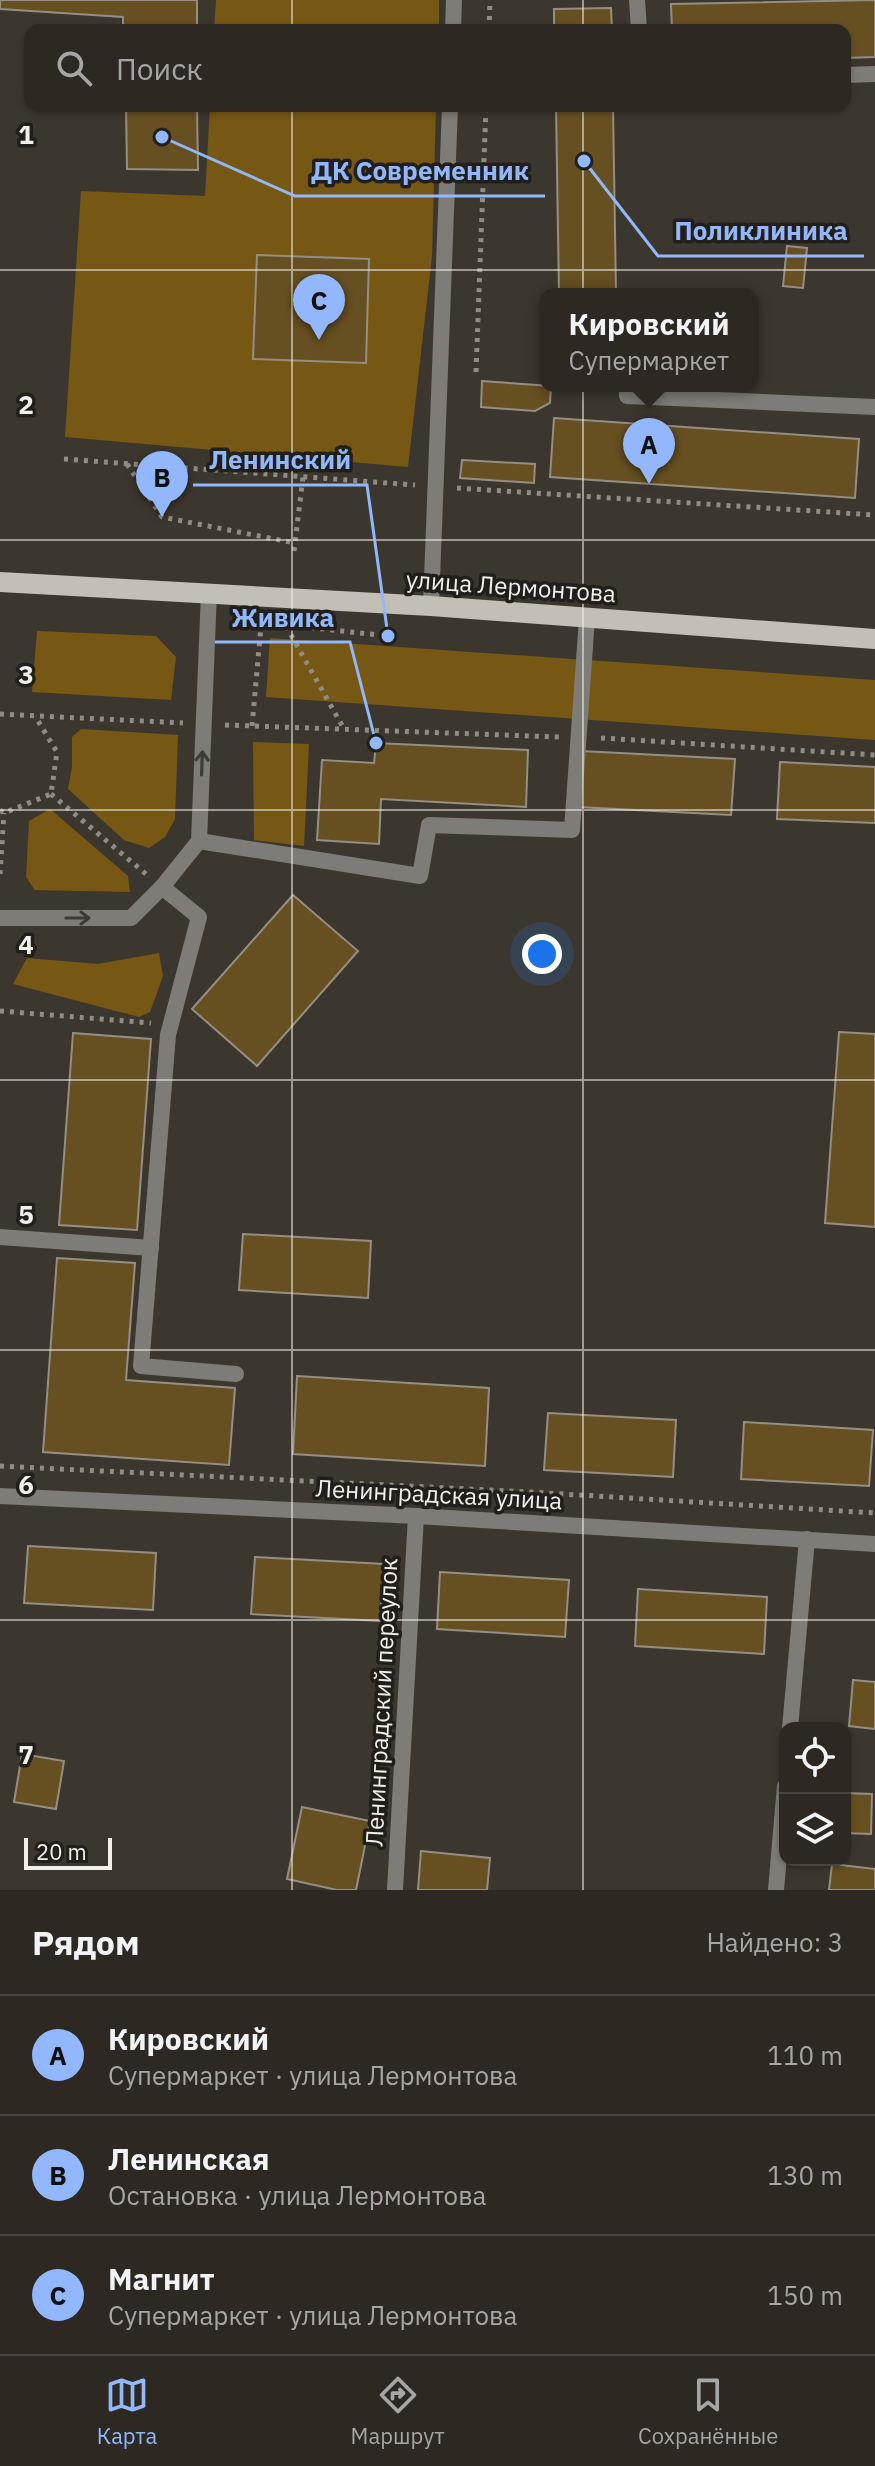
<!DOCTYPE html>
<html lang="ru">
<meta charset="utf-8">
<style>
body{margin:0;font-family:"IBM Plex Sans",sans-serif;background:#35312a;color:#f1f3f6}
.controls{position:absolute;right:24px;bottom:24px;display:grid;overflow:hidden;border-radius:16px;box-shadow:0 2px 6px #0004}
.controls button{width:72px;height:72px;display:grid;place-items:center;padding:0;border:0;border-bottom:2px solid #484540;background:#2d2922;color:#f1f3f6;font:40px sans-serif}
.scale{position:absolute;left:24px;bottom:20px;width:88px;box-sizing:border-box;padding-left:8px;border:4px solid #f3f0ea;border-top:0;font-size:22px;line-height:28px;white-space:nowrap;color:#f3f0ea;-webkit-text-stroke:6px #211f1b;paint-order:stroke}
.you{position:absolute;left:542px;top:954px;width:28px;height:28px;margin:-20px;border:6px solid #fff;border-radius:50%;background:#1a73e8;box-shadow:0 0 0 12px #1a73e833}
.badge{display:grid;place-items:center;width:52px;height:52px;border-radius:50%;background:#92b7fd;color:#111;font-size:26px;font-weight:700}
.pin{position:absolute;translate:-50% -66px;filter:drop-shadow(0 2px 4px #0008)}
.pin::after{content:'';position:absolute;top:42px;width:28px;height:24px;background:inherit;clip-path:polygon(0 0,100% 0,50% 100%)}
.popup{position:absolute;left:539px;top:288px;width:220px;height:104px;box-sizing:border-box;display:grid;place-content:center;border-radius:16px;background:#2d2922;filter:drop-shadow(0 2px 6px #0005);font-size:26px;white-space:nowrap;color:#a7a6a5}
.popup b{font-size:30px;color:#f1f3f6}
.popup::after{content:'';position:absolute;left:50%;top:100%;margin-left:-16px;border:16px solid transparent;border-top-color:#2d2922}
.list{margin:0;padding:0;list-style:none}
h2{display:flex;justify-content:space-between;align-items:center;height:104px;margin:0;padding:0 32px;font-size:34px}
h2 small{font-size:26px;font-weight:400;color:#a7a6a5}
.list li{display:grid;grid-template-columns:52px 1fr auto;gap:24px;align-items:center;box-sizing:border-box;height:120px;padding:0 32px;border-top:2px solid #484540}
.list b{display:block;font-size:30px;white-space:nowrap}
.list p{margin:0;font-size:26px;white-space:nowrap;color:#a7a6a5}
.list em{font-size:26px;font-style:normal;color:#a7a6a5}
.icon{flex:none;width:44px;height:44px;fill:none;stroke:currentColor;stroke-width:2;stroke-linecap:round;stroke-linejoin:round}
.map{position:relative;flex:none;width:875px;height:1890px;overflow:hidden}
.search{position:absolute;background:#2d2922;box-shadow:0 2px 6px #0004;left:24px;right:24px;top:24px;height:88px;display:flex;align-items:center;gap:20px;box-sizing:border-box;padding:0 28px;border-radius:16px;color:#a7a6a5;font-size:30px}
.sheet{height:464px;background:#2d2922}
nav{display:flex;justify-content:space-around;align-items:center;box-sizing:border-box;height:112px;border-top:2px solid #484540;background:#2d2922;font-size:22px;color:#a7a6a5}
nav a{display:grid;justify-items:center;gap:4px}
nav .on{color:#92b7fd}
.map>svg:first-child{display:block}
.green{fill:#765814}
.building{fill:#664f21;stroke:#948e84;stroke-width:2}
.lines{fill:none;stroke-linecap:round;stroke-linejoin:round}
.path{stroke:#908c84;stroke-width:5;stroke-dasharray:4 6;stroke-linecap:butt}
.service{stroke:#7e7c77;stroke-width:16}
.minor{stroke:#7e7c77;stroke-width:16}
.tertiary{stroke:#7e7c77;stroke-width:16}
.primary{stroke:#c4bfb6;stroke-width:20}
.oneway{stroke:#3d3b37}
.grid{fill:none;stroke:#f3f0ea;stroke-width:2;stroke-opacity:0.55}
.labels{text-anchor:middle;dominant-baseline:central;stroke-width:7;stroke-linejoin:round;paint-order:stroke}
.street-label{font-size:24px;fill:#f3f0ea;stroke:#211f1b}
.grid-label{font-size:26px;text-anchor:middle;font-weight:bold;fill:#f3f0ea;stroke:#211f1b;stroke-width:7;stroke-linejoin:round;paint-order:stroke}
.leader{fill:none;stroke:#92b7fd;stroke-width:3}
.callout-dot{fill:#92b7fd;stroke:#211f1b;stroke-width:3}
.callout-label{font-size:26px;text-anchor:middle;font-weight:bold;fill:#92b7fd;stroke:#211f1b;stroke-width:7;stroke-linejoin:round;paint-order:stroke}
</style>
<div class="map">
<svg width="875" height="1890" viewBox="0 0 875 1890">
<rect width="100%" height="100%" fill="#3c372e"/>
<g class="green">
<path d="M216 0H439V30H214Z"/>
<path d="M210 106H436L432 256 408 467 65 437 81 191 205 196Z"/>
<path d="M37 631 156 636 176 657 171 700 32 692Z"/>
<path d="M270 638 875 680V740L266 697Z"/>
<path d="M81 729 178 735 175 819 165 837 149 848 124 840 68 789 72 767V737Z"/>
<path d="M253 742 309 744 304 846 254 840Z"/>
<path d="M50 809 128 876 130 892 35 890 26 877 29 821Z"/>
<path d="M159 953 163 976 150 1012 139 1017 13 984 27 958 98 964Z"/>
</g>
<g class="building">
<path d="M0 0H197V30H123V17L0 9Z"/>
<path d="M875 0V57L845 58V30H672L671 4Z"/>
<path d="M611 8 612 30H554V9Z"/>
<path d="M126 106H197L198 170 127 169Z"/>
<path d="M556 106H613L616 294H559Z"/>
<path d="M787 246 807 248 803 288 783 286Z"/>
<path d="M257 255 369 259 366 363 253 359Z"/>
<path d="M482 381 551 386 550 403 535 411 481 407Z"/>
<path d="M554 418 859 439 855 498 550 477Z"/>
<path d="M462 460 535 464 534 483 460 478Z"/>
<path d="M376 743 528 750 526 807 381 799 379 844 317 840 322 760 374 763Z"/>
<path d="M581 751 735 759 731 815 578 807Z"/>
<path d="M780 762 875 767V823L777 819Z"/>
<path d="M293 895 358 951 257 1066 192 1009Z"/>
<path d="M839 1032 875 1034V1227L825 1223Z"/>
<path d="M73 1033 151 1039 137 1230 59 1225Z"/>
<path d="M243 1234 371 1241 368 1298 239 1290Z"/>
<path d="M57 1258 135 1263 126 1380 235 1388 229 1465 43 1452Z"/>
<path d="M297 1376 489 1388 485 1466 293 1454Z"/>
<path d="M548 1413 676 1420 673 1477 544 1470Z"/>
<path d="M744 1422 873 1430 869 1486 741 1479Z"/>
<path d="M28 1546 156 1553 153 1610 24 1603Z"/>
<path d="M255 1557 384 1564 380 1621 251 1614Z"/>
<path d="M440 1572 569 1580 565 1637 437 1629Z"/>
<path d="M638 1589 767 1597 764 1654 635 1646Z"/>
<path d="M853 1680 875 1682V1729L849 1726Z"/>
<path d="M22 1754 64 1761 56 1809 14 1802Z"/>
<path d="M845 1793 872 1794 871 1834 845 1833Z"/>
<path d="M302 1807 370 1821 356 1890H337L287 1879Z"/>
<path d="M421 1851 490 1858 487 1890H418Z"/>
<path d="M832 1864 875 1869V1890H829Z"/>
</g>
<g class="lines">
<g class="path">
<path d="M489 30 490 0"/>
<path d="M476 372 486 106"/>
<path d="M64 459 415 485"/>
<path d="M127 464 162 517 295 543"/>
<path d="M457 488 875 515"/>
<path d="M294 551 303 477"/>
<path d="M286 626 344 729"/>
<path d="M0 714 183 723"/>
<path d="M225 725 559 737"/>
<path d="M252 726 261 626 286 625 388 636"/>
<path d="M601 738 875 755"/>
<path d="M51 794 146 874"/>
<path d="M0 810 4 813 51 794 57 752 35 716"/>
<path d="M0 874 4 813"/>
<path d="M0 1011 151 1023"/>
<path d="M0 1466 530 1492 875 1513"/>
</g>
<g class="service">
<path d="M637 0 639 30"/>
<path d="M845 75 875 74"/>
<path d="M627 386V396L875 407"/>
<path d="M199 841 420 876 429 825 572 830 587 618"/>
<path d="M162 887 199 917 168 1035 141 1366 236 1374"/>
<path d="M0 1237 151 1248"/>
</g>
<g class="minor">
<path d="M453 30 454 0"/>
<path d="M431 606 450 106"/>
<path d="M0 918H131L162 887 199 841 209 592"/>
<path d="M790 1728 807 1539"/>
<path d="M395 1890 416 1516"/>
<path d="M776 1890 785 1786"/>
</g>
<path class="tertiary" d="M0 1496 416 1516 875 1544"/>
<path class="primary" d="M0 582 431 606 875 639"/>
</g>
<defs><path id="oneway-shaft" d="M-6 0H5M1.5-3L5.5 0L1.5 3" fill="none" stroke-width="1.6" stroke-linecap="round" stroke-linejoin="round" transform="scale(2)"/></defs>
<g class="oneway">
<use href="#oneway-shaft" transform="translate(202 763) rotate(-88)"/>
<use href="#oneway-shaft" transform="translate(78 918)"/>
</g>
<path class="grid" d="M292 0V30M583 0V30M292 106V1890M583 106V1890M0 270H875M0 540H875M0 810H875M0 1080H875M0 1350H875M0 1620H875"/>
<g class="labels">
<g class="street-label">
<text transform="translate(511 586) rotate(4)">улица Лермонтова</text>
<text transform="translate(439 1494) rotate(3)">Ленинградская улица</text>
<text transform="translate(381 1702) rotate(-87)">Ленинградский переулок</text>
</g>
</g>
<g class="grid-label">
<text x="26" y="144">1</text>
<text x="26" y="414">2</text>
<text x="26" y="684">3</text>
<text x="26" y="954">4</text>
<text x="26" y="1224">5</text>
<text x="26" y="1494">6</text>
<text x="26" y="1764">7</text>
</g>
<path class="leader" d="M162 137L295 196H545M584 161L658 256H864M388 636L367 485H193M376 743L350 642H215"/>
<g class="callout-dot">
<circle cx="162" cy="137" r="8"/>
<circle cx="584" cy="161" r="8"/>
<circle cx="388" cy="636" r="8"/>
<circle cx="376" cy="743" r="8"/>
</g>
<g class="callout-label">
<text x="420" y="180">ДК Современник</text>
<text x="761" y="240">Поликлиника</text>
<text x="280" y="469">Ленинский</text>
<text x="283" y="627">Живика</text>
</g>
</svg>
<div class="controls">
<button><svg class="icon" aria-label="locate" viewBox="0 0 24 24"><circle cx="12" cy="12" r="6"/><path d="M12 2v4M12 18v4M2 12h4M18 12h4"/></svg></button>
<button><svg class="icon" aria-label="layers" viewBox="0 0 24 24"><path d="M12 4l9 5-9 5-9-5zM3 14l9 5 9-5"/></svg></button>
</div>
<div class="scale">20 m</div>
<div class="you"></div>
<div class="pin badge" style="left:649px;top:484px">A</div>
<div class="popup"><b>Кировский</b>Супермаркет</div>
<div class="pin badge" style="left:162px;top:517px">B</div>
<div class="pin badge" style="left:319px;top:340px">C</div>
<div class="search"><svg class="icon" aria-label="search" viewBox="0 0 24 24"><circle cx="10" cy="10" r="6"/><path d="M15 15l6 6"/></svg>Поиск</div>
</div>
<section class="sheet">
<h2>Рядом<small>Найдено: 3</small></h2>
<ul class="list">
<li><span class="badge">A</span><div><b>Кировский</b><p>Супермаркет · улица Лермонтова</p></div><em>110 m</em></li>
<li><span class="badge">B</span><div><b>Ленинская</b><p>Остановка · улица Лермонтова</p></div><em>130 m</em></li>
<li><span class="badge">C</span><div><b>Магнит</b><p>Супермаркет · улица Лермонтова</p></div><em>150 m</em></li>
</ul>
</section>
<nav>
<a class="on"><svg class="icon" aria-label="map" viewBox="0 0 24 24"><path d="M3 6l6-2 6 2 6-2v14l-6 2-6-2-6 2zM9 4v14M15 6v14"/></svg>Карта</a>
<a><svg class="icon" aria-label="directions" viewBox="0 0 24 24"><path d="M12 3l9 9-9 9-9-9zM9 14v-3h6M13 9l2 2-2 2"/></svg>Маршрут</a>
<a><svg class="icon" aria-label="saved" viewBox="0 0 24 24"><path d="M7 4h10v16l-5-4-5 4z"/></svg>Сохранённые</a>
</nav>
